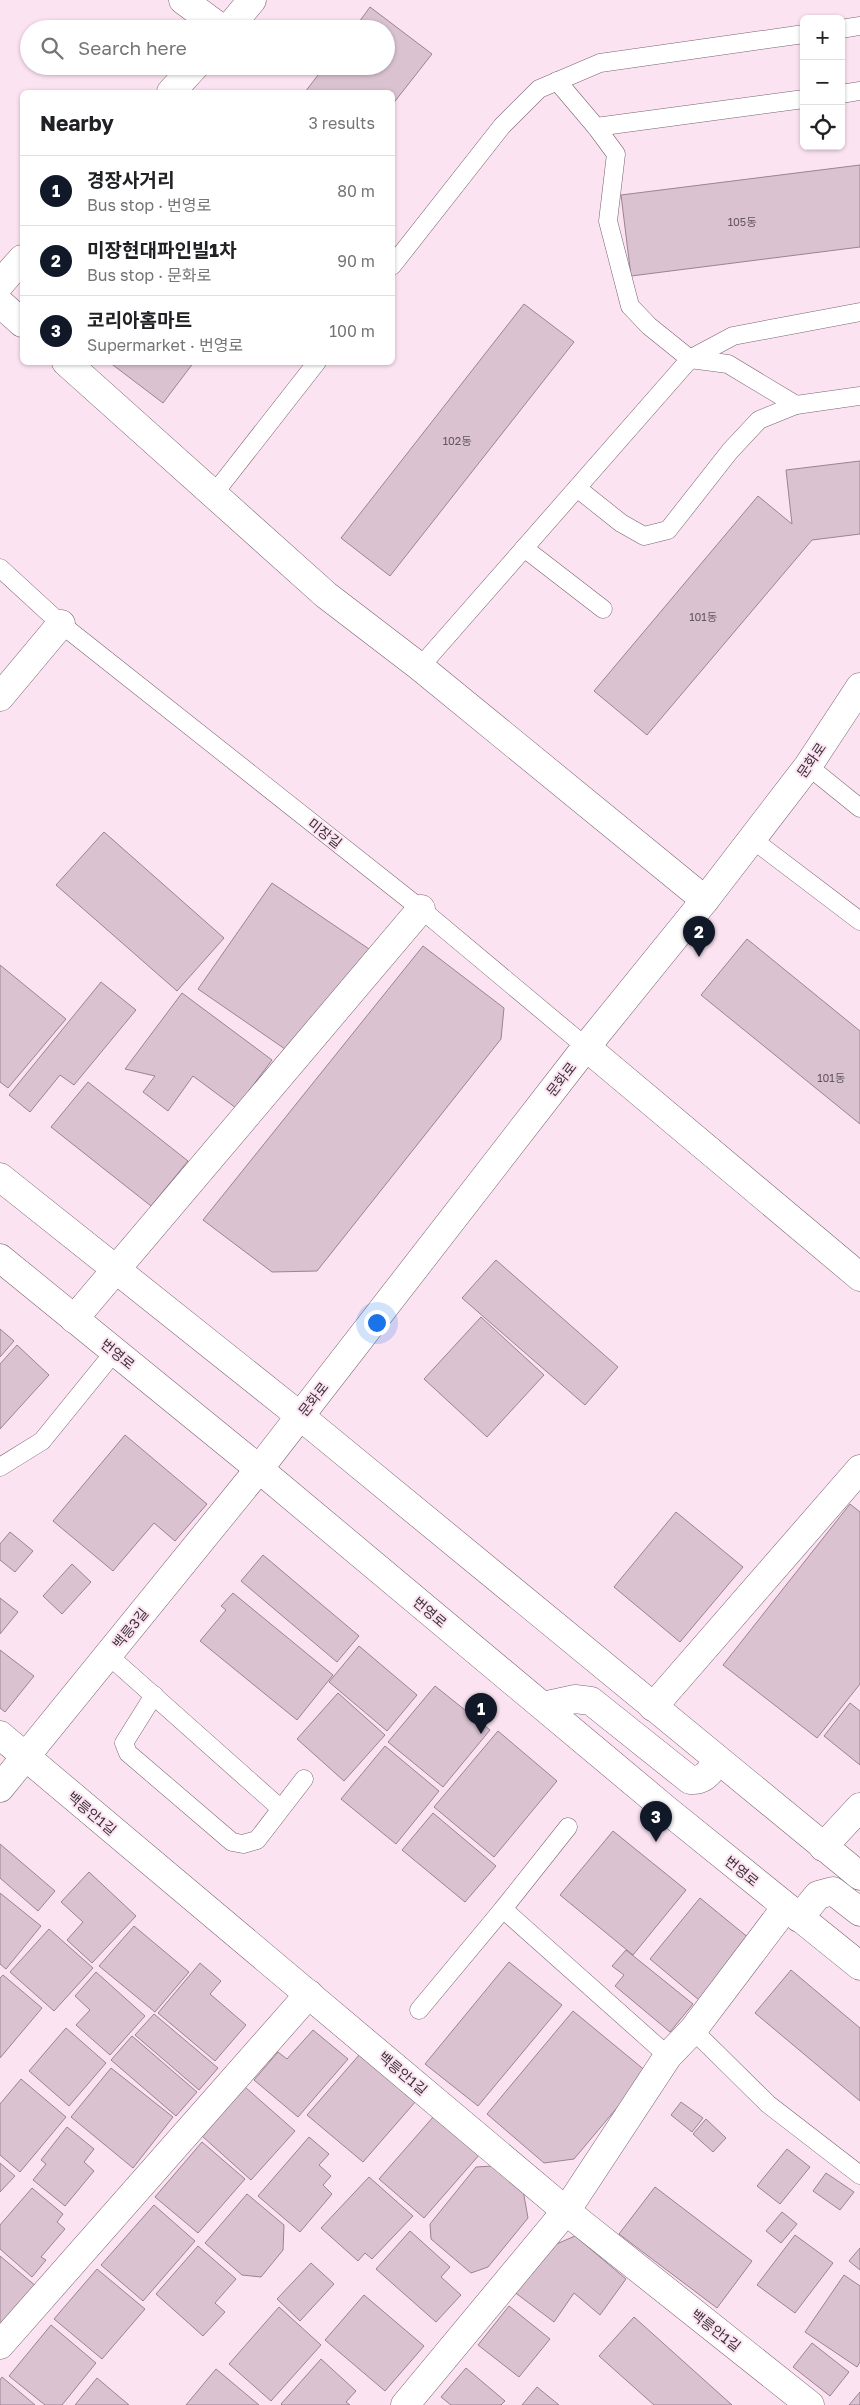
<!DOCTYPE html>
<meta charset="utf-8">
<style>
body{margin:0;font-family:"Golos Text","Noto Sans KR",sans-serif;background:#f2f2f2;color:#202124}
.controls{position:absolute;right:15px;top:15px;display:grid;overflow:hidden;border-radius:8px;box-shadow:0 1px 4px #0004}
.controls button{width:45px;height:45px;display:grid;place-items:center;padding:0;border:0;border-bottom:1px solid #e0e0e0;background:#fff;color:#202124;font:25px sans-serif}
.you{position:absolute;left:376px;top:1322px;width:18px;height:18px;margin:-12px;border:4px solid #fff;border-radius:50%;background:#1a73e8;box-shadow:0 0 0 8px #1a73e833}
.badge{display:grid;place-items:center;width:32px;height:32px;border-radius:50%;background:#111827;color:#fff;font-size:16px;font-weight:700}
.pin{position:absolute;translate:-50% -41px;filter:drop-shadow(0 1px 2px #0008)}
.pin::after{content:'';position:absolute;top:26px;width:18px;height:15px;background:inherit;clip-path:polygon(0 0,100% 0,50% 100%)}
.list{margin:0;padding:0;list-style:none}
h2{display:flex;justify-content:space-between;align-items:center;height:65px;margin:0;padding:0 20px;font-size:21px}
h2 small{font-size:16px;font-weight:400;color:#757577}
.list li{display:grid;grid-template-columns:32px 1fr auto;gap:15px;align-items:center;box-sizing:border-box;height:70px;padding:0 20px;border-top:1px solid #e0e0e0}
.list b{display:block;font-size:19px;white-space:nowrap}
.list p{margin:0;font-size:16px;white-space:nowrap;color:#757577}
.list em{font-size:16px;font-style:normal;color:#757577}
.icon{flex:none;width:28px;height:28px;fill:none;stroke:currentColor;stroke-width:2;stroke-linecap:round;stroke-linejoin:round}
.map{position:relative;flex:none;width:860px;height:2405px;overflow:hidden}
.search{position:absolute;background:#fff;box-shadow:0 1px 4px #0004;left:20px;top:20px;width:375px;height:55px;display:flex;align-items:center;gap:12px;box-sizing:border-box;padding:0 18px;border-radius:28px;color:#757577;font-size:19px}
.panel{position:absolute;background:#fff;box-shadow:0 1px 4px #0004;left:20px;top:90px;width:375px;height:275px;border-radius:8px}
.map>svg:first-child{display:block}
.building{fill:#dac2d1;stroke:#9b8492}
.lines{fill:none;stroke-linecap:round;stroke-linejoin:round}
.lane-casing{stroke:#796371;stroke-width:19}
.street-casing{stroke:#796371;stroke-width:29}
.secondary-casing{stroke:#796371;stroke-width:29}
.primary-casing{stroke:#796371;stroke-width:29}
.lane{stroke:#fff;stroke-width:18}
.street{stroke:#fff;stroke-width:28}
.secondary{stroke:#fff;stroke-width:28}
.primary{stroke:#fff;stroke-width:28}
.labels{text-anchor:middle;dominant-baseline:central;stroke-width:4;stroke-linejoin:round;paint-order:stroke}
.number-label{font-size:11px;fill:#63565e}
.street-label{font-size:14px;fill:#3b3238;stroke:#fce3f2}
</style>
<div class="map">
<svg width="860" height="2405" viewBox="0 0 860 2405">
<rect width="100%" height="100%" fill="#fce3f2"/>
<g class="building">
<path d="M370 7 432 54 392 105V92H305L325 66H386V29H354Z"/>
<path d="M860 165V247L631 276 621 195Z"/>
<path d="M524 304 574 342 390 576 341 538Z"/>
<path d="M109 362H194L163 403Z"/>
<path d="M860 461V534L812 540 647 735 594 691 758 496 792 524 786 470Z"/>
<path d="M104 832 224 938 177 991 56 885Z"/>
<path d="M272 883 372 951 298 1058 198 989Z"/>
<path d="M747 939 860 1031V1124L701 995Z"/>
<path d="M423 946 504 1008 501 1039 317 1271 272 1272 203 1220Z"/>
<path d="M0 965 66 1019 8 1088 0 1082Z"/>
<path d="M101 982 136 1010 74 1085 60 1075 30 1112 9 1095Z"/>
<path d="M182 993 272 1060 236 1108 193 1076 168 1111 143 1092 155 1076 125 1069Z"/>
<path d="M88 1082 188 1161 151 1206 51 1127Z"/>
<path d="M496 1260 618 1367 585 1405 462 1298Z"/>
<path d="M481 1317 544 1375 487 1437 424 1379Z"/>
<path d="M0 1329 14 1341 0 1357Z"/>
<path d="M17 1345 49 1375 0 1429V1364Z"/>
<path d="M125 1435 207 1504 175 1541 154 1523 113 1571 53 1521Z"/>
<path d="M850 1504 860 1512V1684L817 1738 723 1665Z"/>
<path d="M676 1512 743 1567 680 1642 614 1587Z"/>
<path d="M10 1532 33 1551 15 1572 0 1560V1544Z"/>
<path d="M263 1555 359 1636 337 1662 241 1581Z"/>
<path d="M72 1564 91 1582 62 1614 43 1596Z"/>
<path d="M233 1593 333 1675 297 1720 200 1641 226 1610 221 1606Z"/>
<path d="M0 1598 18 1612 0 1634Z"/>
<path d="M359 1646 417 1695 387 1731 329 1682Z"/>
<path d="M0 1650 34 1676 5 1712 0 1708Z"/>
<path d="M435 1686 490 1730 443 1787 388 1742Z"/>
<path d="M338 1693 385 1735 344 1781 297 1739Z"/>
<path d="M850 1703 860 1711V1765L824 1736Z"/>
<path d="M498 1731 557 1781 494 1857 434 1807Z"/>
<path d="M385 1746 439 1791 396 1844 341 1799Z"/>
<path d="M433 1813 496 1866 465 1902 402 1850Z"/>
<path d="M613 1831 686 1890 633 1955 560 1895Z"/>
<path d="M0 1844 55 1891 38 1911 0 1878Z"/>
<path d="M89 1872 136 1916 92 1963 67 1940 83 1922 61 1902Z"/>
<path d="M0 1893 41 1926 6 1969 0 1964Z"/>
<path d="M700 1898 750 1939 699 2000 650 1959Z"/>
<path d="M134 1926 189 1972 155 2012 99 1966Z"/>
<path d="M49 1929 93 1968 54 2011 10 1972Z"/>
<path d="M626 1950 693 2004 670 2032 615 1986 624 1975 612 1966Z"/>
<path d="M509 1962 562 2005 478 2106 425 2064Z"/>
<path d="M200 1963 221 1981 210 1994 246 2025 215 2061 158 2013Z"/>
<path d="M791 1970 860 2028V2101L755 2013Z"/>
<path d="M96 1972 145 2016 110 2055 76 2025 90 2010 75 1996Z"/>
<path d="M3 1975 42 2008 0 2058V1978Z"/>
<path d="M573 2011 647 2072 574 2159 544 2163 487 2114Z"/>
<path d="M154 2014 218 2068 199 2090 135 2035Z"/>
<path d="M66 2028 106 2063 69 2106 29 2071Z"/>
<path d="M313 2030 348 2059 298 2117 254 2080 278 2052 287 2059Z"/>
<path d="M132 2036 197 2092 176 2116 111 2060Z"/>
<path d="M360 2054 416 2101 363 2162 307 2115Z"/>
<path d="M111 2068 173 2117 133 2168 71 2117Z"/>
<path d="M21 2079 66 2117 20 2172 0 2155V2104Z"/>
<path d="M245 2087 295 2131 251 2180 202 2136Z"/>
<path d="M681 2102 703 2118 692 2132 671 2115Z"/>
<path d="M434 2116 480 2154 424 2218 379 2179Z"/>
<path d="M706 2119 726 2138 713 2152 693 2134Z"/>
<path d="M67 2127 94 2149 84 2162 94 2171 65 2206 33 2180 46 2164 41 2160Z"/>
<path d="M309 2137 329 2154 319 2165 331 2176 323 2185 332 2194 300 2232 258 2196Z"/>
<path d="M202 2142 245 2179 198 2233 155 2197Z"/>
<path d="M787 2149 810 2167 780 2204 757 2186Z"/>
<path d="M0 2163 15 2176 0 2192Z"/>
<path d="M493 2166 523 2190 528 2218 488 2267 471 2273 431 2239 430 2224 476 2167Z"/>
<path d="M826 2173 854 2192 840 2210 813 2191Z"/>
<path d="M369 2177 413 2216 372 2259 365 2253 358 2261 321 2228Z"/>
<path d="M655 2187 752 2261 717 2308 619 2234Z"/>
<path d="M32 2188 63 2214 57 2222 65 2229 41 2257 46 2260 32 2277 0 2249V2225Z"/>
<path d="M247 2194 284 2225 283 2250 261 2277 242 2275 205 2243Z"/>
<path d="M154 2205 195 2241 143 2301 101 2265Z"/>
<path d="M782 2212 797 2224 781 2243 766 2231Z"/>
<path d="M410 2231 450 2267 441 2277 461 2295 436 2322 376 2269Z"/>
<path d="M795 2235 833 2263 795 2313 757 2285Z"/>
<path d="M575 2236 626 2279 600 2315 574 2293 554 2322 513 2291 545 2249Z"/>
<path d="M198 2246 236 2279 215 2303 225 2312 203 2336 156 2294Z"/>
<path d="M860 2248V2270L849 2261Z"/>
<path d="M0 2256 37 2287 0 2330Z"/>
<path d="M311 2263 334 2284 300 2321 277 2299Z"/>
<path d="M97 2269 145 2309 102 2359 54 2319Z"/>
<path d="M844 2275 860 2286V2362L857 2367 805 2332Z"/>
<path d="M364 2295 424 2346 385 2391 325 2340Z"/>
<path d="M509 2306 550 2339 519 2377 478 2345Z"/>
<path d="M279 2307 321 2345 271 2401 229 2364Z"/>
<path d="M634 2317 732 2405H654L599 2356Z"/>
<path d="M51 2325 96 2363 62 2405H45L9 2376Z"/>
<path d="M812 2343 849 2372 830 2396 793 2367Z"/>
<path d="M321 2359 356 2391 346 2402 350 2405H282L281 2404Z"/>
<path d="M466 2368 505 2401 501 2405H451L441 2397Z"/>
<path d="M216 2369 259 2405H186Z"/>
<path d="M2 2377 35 2405H0V2380Z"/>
<path d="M97 2378 129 2405H75Z"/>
<path d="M537 2387 559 2405H522Z"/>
<path d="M860 2392V2405H849Z"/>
</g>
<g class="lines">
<defs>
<g id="lane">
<path d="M841 29 860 26"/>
<path d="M557 81 596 127 616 154 608 221 630 306 649 326 690 359 728 364 796 405"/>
<path d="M841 94 860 91"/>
<path d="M596 127 804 99"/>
<path d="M392 266 502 126 539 89 600 63 804 34"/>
<path d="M577 488 621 523 644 536 668 530 730 451 759 420 796 405 860 396"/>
<path d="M213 495 317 362"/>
<path d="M524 548 603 609"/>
<path d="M0 568 61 624 421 909 586 1047"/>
<path d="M420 667 690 359 733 336 860 312"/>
<path d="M808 766 860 808"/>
<path d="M752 839 860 921"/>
<path d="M0 1467 42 1441 115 1351"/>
<path d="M108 1655 280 1808"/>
<path d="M154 1695 124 1743 128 1753 232 1842 243 1844 257 1840 304 1779"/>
<path d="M503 1909 568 1827"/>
<path d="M419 2010 503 1909 668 2056"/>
<path d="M693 2030 768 2104 860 2175"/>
</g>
<g id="street">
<path d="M183 0 222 29"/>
<path d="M228 29 252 0"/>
<path d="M171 92 195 66"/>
<path d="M0 284 22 259"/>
<path d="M0 303 22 323"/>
<path d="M66 362 326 595 420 667 705 900"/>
<path d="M0 697 61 624"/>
<path d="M586 1047 860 1277"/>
<path d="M74 1319 421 909"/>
<path d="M653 1707 860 1469"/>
<path d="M0 1735 566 2211 810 2405"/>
<path d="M0 1788 259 1469"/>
<path d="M823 1847 860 1807"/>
<path d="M0 2345 309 1994"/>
<path d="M405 2405 566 2211 668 2056 693 2030 786 1907"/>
</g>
<path id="secondary" d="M259 1469 586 1047 705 900 808 766 860 687"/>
<g id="primary">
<path d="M0 1177 300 1416 860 1876"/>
<path d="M0 1258 259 1469 668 1811 860 1966"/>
<path d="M543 1706 575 1699 591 1701 690 1780C705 1781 709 1772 718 1762"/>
<path d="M799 1918 818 1895 833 1891 860 1912"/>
</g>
</defs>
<use href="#lane" class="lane-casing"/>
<use href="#street" class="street-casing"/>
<use href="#secondary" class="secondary-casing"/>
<use href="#primary" class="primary-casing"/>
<use href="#lane" class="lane"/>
<use href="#street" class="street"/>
<use href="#secondary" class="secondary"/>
<use href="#primary" class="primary"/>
</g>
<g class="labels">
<g class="number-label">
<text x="742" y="221">105동</text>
<text x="457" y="440">102동</text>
<text x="703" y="616">101동</text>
<text x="831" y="1077">101동</text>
</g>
<g class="street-label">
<text transform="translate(811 760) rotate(-55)">문화로</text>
<text transform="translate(325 833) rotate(38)">미장길</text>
<text transform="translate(561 1079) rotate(-52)">문화로</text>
<text transform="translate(118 1354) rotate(39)">번영로</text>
<text transform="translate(313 1399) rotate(-52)">문화로</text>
<text transform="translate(430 1612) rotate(40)">번영로</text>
<text transform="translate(130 1628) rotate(-51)">백릉3길</text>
<text transform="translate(92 1813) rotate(40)">백릉안1길</text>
<text transform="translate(742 1871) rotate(39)">번영로</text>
<text transform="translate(403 2073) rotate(40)">백릉안1길</text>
<text transform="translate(716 2330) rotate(38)">백릉안1길</text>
</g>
</g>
</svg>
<div class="controls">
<button>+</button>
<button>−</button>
<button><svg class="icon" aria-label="locate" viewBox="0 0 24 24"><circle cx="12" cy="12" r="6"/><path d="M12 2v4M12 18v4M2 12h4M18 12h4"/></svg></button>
</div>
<div class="you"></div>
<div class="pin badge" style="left:481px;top:1734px">1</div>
<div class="pin badge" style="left:699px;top:957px">2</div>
<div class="pin badge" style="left:656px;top:1842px">3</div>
<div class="search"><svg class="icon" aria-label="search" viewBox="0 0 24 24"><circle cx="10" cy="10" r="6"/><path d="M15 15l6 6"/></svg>Search here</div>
<section class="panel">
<h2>Nearby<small>3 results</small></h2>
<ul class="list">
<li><span class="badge">1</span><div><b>경장사거리</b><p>Bus stop · 번영로</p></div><em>80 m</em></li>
<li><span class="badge">2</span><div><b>미장현대파인빌1차</b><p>Bus stop · 문화로</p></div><em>90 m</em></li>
<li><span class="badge">3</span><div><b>코리아홈마트</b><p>Supermarket · 번영로</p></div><em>100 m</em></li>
</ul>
</section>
</div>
